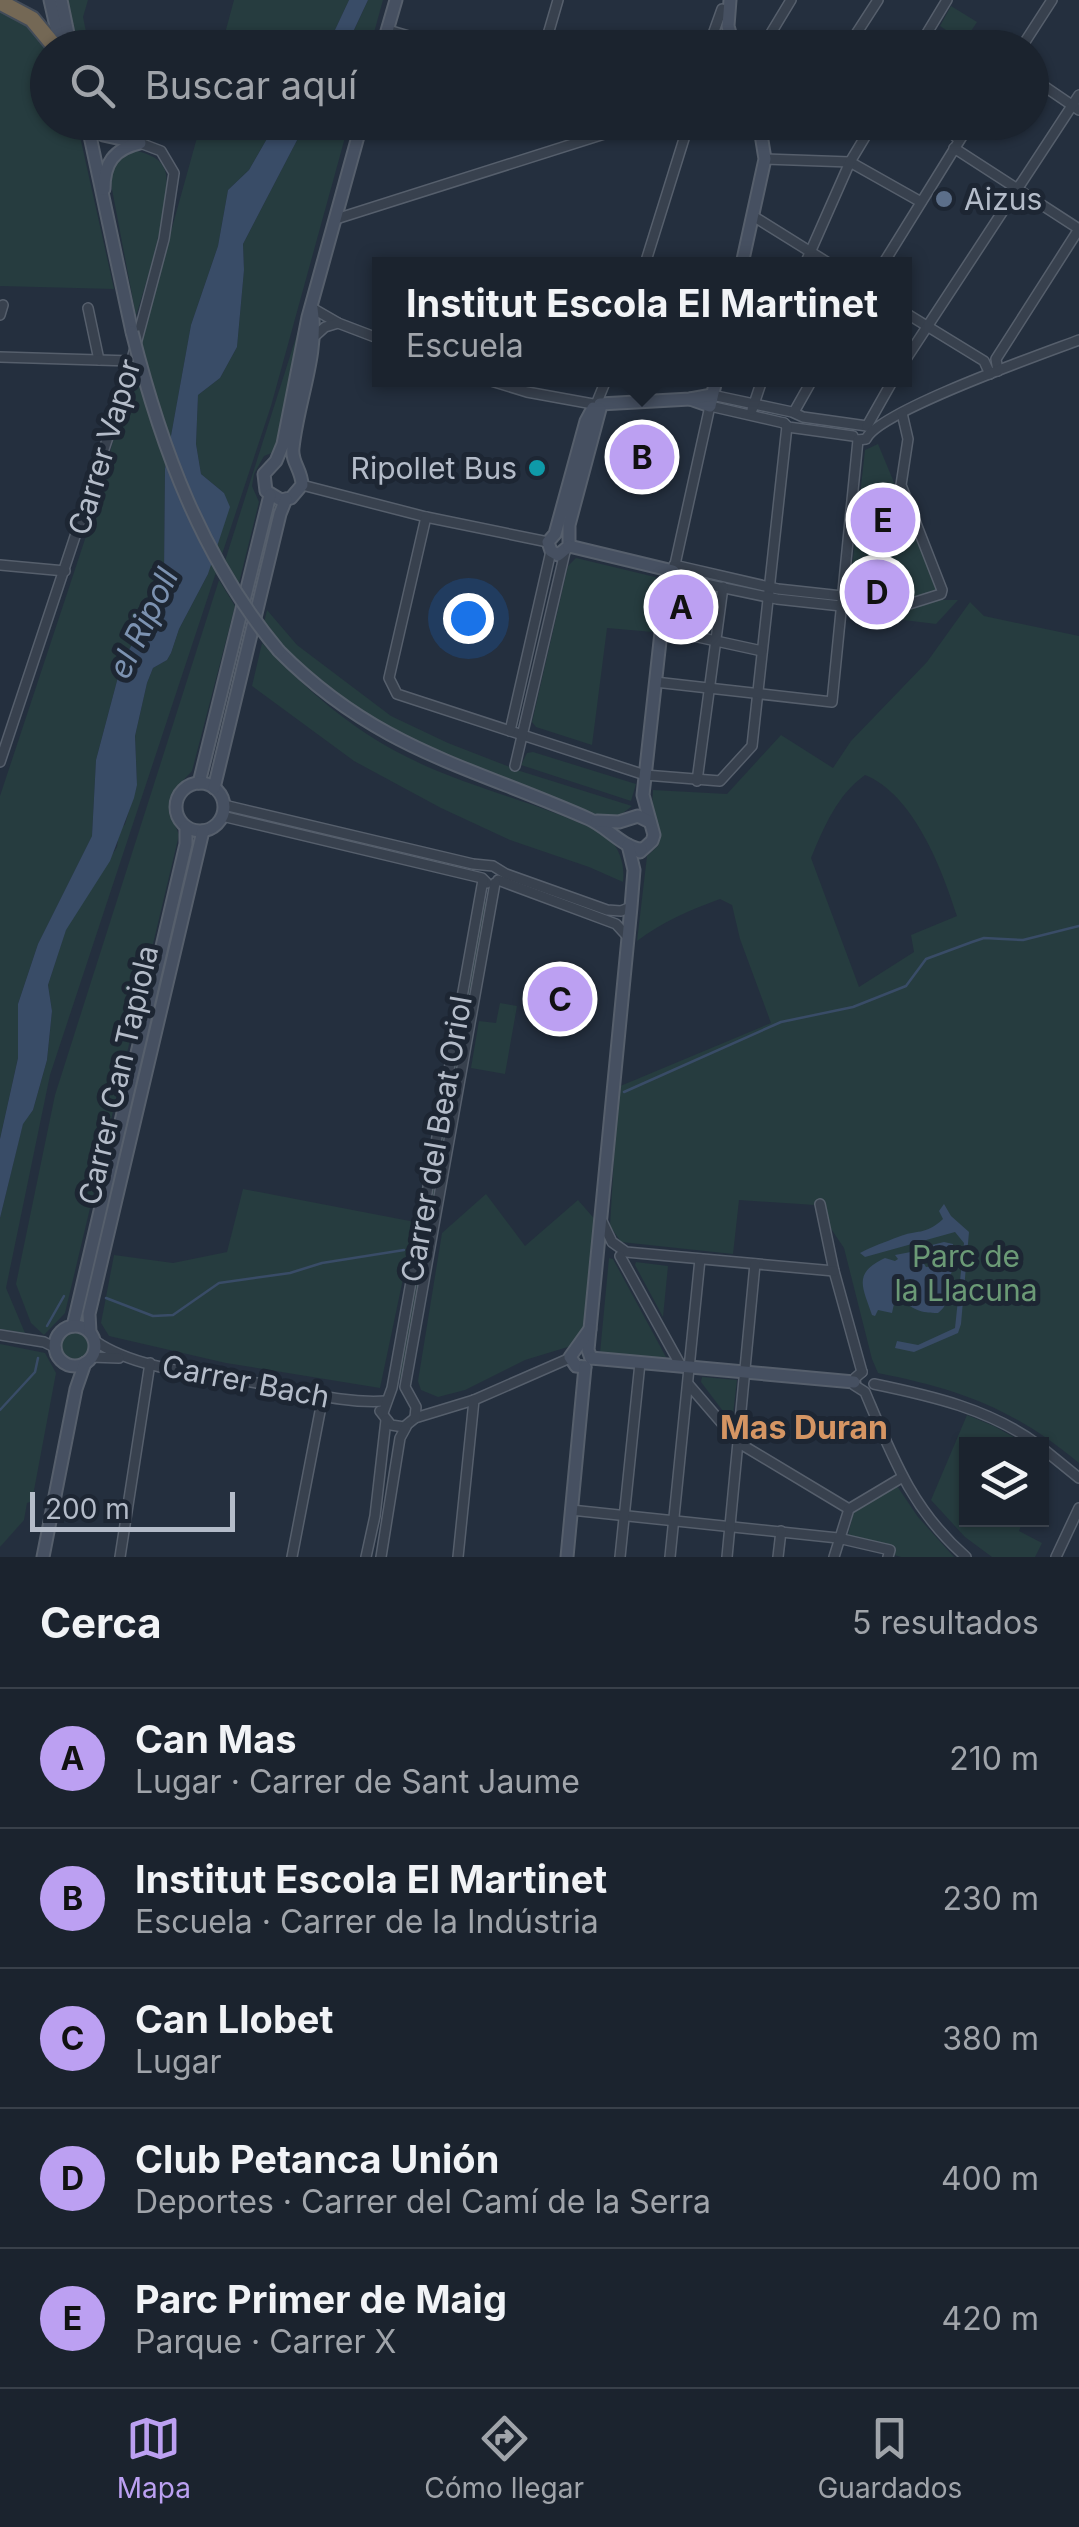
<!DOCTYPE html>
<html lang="es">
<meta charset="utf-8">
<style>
body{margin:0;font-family:Inter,sans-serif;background:#282f3a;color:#f1f3f6}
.controls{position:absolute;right:30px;bottom:30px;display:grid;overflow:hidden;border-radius:0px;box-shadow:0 2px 8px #0004}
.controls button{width:90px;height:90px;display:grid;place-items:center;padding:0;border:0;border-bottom:2px solid #39404a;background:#1b232e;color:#f1f3f6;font:50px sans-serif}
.scale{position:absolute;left:30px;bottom:25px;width:205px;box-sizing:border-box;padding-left:10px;border:5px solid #b4bcc9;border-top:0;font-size:28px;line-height:35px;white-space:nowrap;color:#b4bcc9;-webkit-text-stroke:8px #1d2633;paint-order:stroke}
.you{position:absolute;left:468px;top:618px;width:35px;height:35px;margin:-25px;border:8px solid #fff;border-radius:50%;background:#1a73e8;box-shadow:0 0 0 15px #1a73e833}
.badge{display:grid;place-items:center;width:65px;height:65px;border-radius:50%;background:#bca0f2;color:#111;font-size:32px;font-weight:700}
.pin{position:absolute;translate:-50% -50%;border:5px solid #fff;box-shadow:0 2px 10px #0006}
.popup{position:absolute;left:372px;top:257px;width:540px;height:130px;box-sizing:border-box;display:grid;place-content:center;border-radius:0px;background:#1b232e;filter:drop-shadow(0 2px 8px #0005);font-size:32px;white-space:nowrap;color:#a0a4aa}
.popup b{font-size:38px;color:#f1f3f6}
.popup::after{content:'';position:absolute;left:50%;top:100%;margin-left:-20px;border:20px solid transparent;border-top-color:#1b232e}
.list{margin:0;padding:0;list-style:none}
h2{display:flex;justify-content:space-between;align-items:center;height:130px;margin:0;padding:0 40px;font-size:42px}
h2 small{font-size:32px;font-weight:400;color:#a0a4aa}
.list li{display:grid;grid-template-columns:65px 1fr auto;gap:30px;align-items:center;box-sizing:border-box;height:140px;padding:0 40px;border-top:2px solid #39404a}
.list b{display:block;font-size:38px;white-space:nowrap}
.list p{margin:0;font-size:32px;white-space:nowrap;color:#a0a4aa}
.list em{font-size:32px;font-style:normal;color:#a0a4aa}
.icon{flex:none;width:55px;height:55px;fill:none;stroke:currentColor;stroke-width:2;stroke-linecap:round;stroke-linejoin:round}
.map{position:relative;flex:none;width:1079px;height:1557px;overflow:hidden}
.search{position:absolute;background:#1b232e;box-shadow:0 2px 8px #0004;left:30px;right:30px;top:30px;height:110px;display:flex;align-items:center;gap:25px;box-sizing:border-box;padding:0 35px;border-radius:55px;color:#a0a4aa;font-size:38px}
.sheet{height:830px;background:#1b232e}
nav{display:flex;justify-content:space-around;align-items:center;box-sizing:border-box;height:140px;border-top:2px solid #39404a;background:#1b232e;font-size:28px;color:#a0a4aa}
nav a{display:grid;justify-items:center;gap:5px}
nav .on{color:#bca0f2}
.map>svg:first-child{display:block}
.green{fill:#263c3f;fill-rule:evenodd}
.water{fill:#394c67}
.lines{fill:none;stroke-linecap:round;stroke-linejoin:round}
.stream{stroke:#394c67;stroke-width:2.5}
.street-casing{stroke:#565f6c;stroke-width:12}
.secondary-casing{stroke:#565f6c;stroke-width:15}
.highway-casing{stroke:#434c59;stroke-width:19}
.street{stroke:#38414e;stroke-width:9}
.secondary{stroke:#465061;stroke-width:11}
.highway{stroke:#746855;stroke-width:15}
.secondary-bridge-casing{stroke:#565f6c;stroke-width:15;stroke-linecap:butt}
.secondary-bridge{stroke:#465061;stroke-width:11}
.service-dot{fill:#5c6f8a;stroke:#1d2633;stroke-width:4}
.culture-dot{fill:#0f9aa8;stroke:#1d2633;stroke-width:4}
.labels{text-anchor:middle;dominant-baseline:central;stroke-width:10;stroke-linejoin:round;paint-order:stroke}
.poi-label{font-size:30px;fill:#b4bcc9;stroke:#1d2633;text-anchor:start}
.street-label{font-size:30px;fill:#b4bcc9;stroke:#1d2633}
.park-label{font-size:30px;fill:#6b9a76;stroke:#1d2633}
.water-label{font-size:32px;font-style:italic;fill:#7c92b1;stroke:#1d2633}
.neighbourhood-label{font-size:32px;font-weight:bold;fill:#d59563;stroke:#1d2633}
</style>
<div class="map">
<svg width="1079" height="1557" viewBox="0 0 1079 1557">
<rect width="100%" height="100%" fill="#242f3e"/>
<g class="green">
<path d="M66 0H88L83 17 89 47H76Z"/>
<path d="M234 0H349L327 47 221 48Z"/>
<path d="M368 0H383L370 47 346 48Z"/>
<path d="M951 6 977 22 964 42 940 26Z"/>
<path d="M0 8 20 16 48 48V122L77 123 114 289 0 286Z"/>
<path d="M201 123H276L249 170 228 190 218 246 191 325 165 469 164 574 152 609 126 655 118 677 96 760 92 836 38 944 18 1004V1058L0 1139V796L91 521Z"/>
<path d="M306 123H349L271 406 50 1075 6 1288 25 1333 0 1329V1218L23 1123 33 1110 47 1060 52 1011 48 985 66 929 117 847 119 831 125 824 137 785 135 736 147 683 153 668 167 660 171 653 179 629 208 574 224 493 201 474 196 444 198 395 220 378 237 347 244 270 243 244Z"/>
<path d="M130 149C143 153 158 155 164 168 176 189 144 290 136 316L108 168Z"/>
<path d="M305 309 274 452 264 456 254 474 252 486 259 502 238 587 224 564Z"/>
<path d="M878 444 943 600H958L936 624 847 613 865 450Z"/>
<path d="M576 558 655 577 660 583 653 632 607 628 592 745 536 727 532 722 568 566Z"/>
<path d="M219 580 235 606 192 771C168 795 167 804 179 835L65 1313 44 1335 31 1323 16 1284 55 1095Z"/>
<path d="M970 602 984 616 1079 636V1463C1012 1408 962 1390 878 1373L872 1359 844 1248 815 1205 739 1200 733 1254 621 1242 610 1226 618 1087 771 1023 740 939 732 905 720 899C690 910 662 922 637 941L647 856 658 846 661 835 652 807 653 790 727 794 781 735 833 768 851 741 927 662ZM865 775C914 795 942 869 957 916L911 935 914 952 859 987 811 858C824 827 837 795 865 775Z"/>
<path d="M267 610 297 645 391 716 448 743 520 771 632 806 618 817 596 816C470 765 352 734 264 623Z"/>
<path d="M262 643C306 689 349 728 407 757 472 790 545 803 609 837 620 851 625 864 623 882L589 867 510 840 441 808 354 761 252 686Z"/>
<path d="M533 752 636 784 631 801 521 765 527 753Z"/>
<path d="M483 902H487L402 1379 398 1378Z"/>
<path d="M500 1003 517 1006 505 1074 471 1068 479 1021 496 1023Z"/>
<path d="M243 1189 415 1222 380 1388 226 1363 109 1336 101 1323 114 1255 173 1263 227 1252Z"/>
<path d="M486 1194 525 1246 578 1200 598 1223 586 1325 571 1346 525 1360 465 1390 438 1397 421 1390 418 1381 442 1233Z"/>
<path d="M609 1258 613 1259 667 1359 600 1353Z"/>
<path d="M636 1262 668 1266 663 1317 635 1265Z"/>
<circle cx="76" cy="1345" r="16"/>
<path d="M0 1344 45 1353 56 1373 32 1501 27 1503 24 1520 0 1547Z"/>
<path d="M702 1377 737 1380 732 1423 701 1382Z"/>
<path d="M967 1415 994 1426 1020 1441 1018 1444H966V1520H1023L1019 1531 1042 1543 1035 1557H992L965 1537 931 1500Z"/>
<path d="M897 1486 918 1517 954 1557H901L894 1555 895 1547 848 1535 854 1511Z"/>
</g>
<g class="water">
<path d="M349 0H368L346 47H327Z"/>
<path d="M276 123H306L243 244 244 270 237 347 220 378 198 395 196 444 201 474 224 493 230 507 208 574 179 629 171 653 167 660 153 668 147 683 135 736 137 785 134 798 110 861 66 930 48 985 52 1011 47 1060 33 1110 23 1124 0 1218V1139L18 1058V1004L38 944 92 836 96 760 118 677 126 655 152 609 164 574 165 469 191 325 218 246 228 190 249 170Z"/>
<path d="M944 1204 951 1216 969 1232 961 1324 958 1333 914 1352 895 1348 897 1341 918 1345 955 1328 964 1243 955 1232 865 1257 860 1253C873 1246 885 1242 898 1237 917 1229 925 1236 943 1219L939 1211Z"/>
<path d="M944 1242 953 1244C955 1258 954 1274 945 1285 948 1297 949 1304 938 1313 921 1313 913 1310 900 1298L894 1304 892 1313 878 1310 875 1316 872 1315C862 1286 853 1273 885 1258L895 1261 898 1259 895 1255 916 1251 926 1267 938 1266 945 1261 944 1257H929L926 1253 932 1245Z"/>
</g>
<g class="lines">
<g class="stream">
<path d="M624 1092 781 1022 853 1007 906 986 926 959 972 942 984 938 1023 940 1079 926"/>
<path d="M106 1298 153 1316 173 1315 219 1283 290 1273 322 1263 404 1250"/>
<path d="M47 1326 64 1296"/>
<path d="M0 1410 35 1372 38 1358"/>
</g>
<defs>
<g id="street">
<path d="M388 30 450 48"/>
<path d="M544 48 558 0"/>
<path d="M708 48 722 9"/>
<path d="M762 48 791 0"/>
<path d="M847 48 878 0"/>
<path d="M918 48 947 0"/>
<path d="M1021 48 1052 0"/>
<path d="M1032 78 1079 110"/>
<path d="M941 122 959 140"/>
<path d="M954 148 1079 229"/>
<path d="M765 159 850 162 921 202"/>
<path d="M753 216 830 264"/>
<path d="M336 219 642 122"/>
<path d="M645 264 688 126"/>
<path d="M805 264 850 162 874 122"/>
<path d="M883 264 971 122"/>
<path d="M88 308 99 360"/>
<path d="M312 308 338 323 380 339"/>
<path d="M904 312 984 361 990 374"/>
<path d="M0 315 3 305"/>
<path d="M315 336 325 327 338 323"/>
<path d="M0 357 131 361"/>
<path d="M904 362 1079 95"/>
<path d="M998 371 996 359 1079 229"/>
<path d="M488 380 527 392 593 404"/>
<path d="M712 395 792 412 803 417 867 426"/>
<path d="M597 402 606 380"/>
<path d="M710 406 784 423"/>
<path d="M752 410 762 380"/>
<path d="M794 412 812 380"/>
<path d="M784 423 788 427 853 436"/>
<path d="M867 426 893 380"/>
<path d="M858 440 866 439C879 411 1042 354 1079 340"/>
<path d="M302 485 426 517 548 542"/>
<path d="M426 517 389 678 397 694 645 775 720 781 752 746 787 426"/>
<path d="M0 565 65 571"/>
<path d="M674 565 778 589 842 596"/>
<path d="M674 569 710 406"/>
<path d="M672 577 777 599 887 611 941 594 942 590 901 485 908 439 902 413"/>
<path d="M661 629 762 651"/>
<path d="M655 682 832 702 858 440"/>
<path d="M510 731 551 551"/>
<path d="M0 762 124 389 164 239 174 173 161 151 140 143"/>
<path d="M515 766 565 552"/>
<path d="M697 781 723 587"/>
<path d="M224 805 473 864 493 866 506 874 607 910 621 911 631 907"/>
<path d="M222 816 482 878 487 883"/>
<path d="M498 880 616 924 627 936"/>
<path d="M820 1204 834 1271 862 1372"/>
<path d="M602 1221 612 1242 626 1252 834 1271"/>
<path d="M620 1256 681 1366"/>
<path d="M0 1335 44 1342 56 1348"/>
<path d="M95 1341C138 1371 210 1374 262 1384 303 1391 344 1404 386 1401"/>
<path d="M91 1357 119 1358"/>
<path d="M862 1372 855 1378 854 1385 865 1392C892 1456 912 1510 966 1557"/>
<path d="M874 1384C932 1396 989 1409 1037 1444"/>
<path d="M689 1385 739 1443 849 1509"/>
<path d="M380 1411 391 1425 404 1427 415 1418 474 1400 570 1358"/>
<path d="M383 1413 392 1388 483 880"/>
<path d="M415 1418 416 1407 405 1387 495 883"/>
<path d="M1042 1448 1079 1478"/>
<path d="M571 1510 838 1538 890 1550 888 1557"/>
<path d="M120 1557 150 1363"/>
<path d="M292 1557 323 1396"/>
<path d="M366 1557 375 1516 386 1420"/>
<path d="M381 1557 400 1438 406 1427"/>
<path d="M458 1557 474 1400"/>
<path d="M620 1557 640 1363"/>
<path d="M670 1557 700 1259"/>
<path d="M727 1557 755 1264"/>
<path d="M778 1557 781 1531"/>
<path d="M834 1557 849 1509 901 1478"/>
<path d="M1056 1557 1079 1508"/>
</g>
<g id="secondary">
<path d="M50 0 61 48"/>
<path d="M61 0 71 48"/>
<path d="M730 0 728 26 734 48"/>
<path d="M382 48 396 0"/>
<path d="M87 122 132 332"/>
<path d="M92 122 103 135 135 142"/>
<path d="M104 189C104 163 114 149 140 143"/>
<path d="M742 264 765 159 759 122"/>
<path d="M312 308C319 355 298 400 293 448 291 462 302 470 302 485L291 498 281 500 266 491 264 474 276 461 283 444 308 317 362 122"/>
<path d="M690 399 710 406 716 380"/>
<path d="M600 404 690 399 712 395"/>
<path d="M593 408 586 421 555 534 548 542 551 551 558 555 569 546V525L600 409"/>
<path d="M569 546 673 571 663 614 643 795 654 835 652 841 640 852"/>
<path d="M279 651C376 749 469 766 589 819 607 827 624 848 641 849"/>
<path d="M199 783 270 495"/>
<circle cx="200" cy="807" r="24"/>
<path d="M214 788 280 514 286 499"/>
<path d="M597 821 619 822 638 816 650 822"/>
<path d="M73 1326 186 844V827"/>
<circle cx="75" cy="1346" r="20"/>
<path d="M90 1332 89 1314 203 831"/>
<path d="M591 1358 588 1350 631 907 634 870 628 845"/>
<path d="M591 1358 854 1382"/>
<path d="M585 1367 576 1366 570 1357 590 1329"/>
<path d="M43 1557 76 1389 85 1363"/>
<path d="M567 1557 585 1367"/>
</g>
<path id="highway" d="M0 2 32 19 56 48"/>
</defs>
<use href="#street" class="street-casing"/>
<use href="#secondary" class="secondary-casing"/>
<use href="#highway" class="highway-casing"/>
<use href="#street" class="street"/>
<use href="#secondary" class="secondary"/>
<use href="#highway" class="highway"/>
<defs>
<path id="secondary-bridge" d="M132 332C161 447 202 559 279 651"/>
</defs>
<use href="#secondary-bridge" class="secondary-bridge-casing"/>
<use href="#secondary-bridge" class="secondary-bridge"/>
</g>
<circle class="service-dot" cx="944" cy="199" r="10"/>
<circle class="culture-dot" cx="537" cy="468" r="10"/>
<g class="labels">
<g class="poi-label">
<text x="964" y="199">Aizus</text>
<text x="517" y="468" text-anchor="end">Ripollet Bus</text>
</g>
<g class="street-label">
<text transform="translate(104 447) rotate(-73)">Carrer Vapor</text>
<text transform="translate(118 1075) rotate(-77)">Carrer Can Tapiola</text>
<text transform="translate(436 1139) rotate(-80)">Carrer del Beat Oriol</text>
<text transform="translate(246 1381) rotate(11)">Carrer Bach</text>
</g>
<g class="park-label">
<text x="966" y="1256">Parc de<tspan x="966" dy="34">la Llacuna</tspan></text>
</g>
<g class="water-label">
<text transform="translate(143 623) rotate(-64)">el Ripoll</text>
</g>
<g class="neighbourhood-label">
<text x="804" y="1427">Mas Duran</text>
</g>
</g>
</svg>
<div class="controls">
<button><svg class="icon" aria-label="layers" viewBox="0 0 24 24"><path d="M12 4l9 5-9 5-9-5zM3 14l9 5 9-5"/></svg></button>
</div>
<div class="scale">200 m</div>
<div class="you"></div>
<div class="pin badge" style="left:681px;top:607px">A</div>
<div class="pin badge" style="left:642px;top:457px">B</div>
<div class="popup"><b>Institut Escola El Martinet</b>Escuela</div>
<div class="pin badge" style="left:560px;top:999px">C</div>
<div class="pin badge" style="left:877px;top:592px">D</div>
<div class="pin badge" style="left:883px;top:520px">E</div>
<div class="search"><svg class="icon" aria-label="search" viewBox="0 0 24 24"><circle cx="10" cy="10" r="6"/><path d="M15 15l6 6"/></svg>Buscar aquí</div>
</div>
<section class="sheet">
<h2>Cerca<small>5 resultados</small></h2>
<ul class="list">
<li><span class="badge">A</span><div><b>Can Mas</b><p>Lugar · Carrer de Sant Jaume</p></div><em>210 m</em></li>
<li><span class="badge">B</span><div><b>Institut Escola El Martinet</b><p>Escuela · Carrer de la Indústria</p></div><em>230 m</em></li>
<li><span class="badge">C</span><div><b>Can Llobet</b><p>Lugar</p></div><em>380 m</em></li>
<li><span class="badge">D</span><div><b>Club Petanca Unión</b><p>Deportes · Carrer del Camí de la Serra</p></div><em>400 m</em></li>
<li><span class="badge">E</span><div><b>Parc Primer de Maig</b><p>Parque · Carrer X</p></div><em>420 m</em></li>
</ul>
</section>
<nav>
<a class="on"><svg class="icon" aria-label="map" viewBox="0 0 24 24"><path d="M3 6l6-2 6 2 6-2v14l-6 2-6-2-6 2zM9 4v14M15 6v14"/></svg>Mapa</a>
<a><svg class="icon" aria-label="directions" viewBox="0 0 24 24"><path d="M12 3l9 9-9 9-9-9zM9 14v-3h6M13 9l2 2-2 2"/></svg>Cómo llegar</a>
<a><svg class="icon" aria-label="saved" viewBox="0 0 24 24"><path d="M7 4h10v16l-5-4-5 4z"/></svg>Guardados</a>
</nav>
